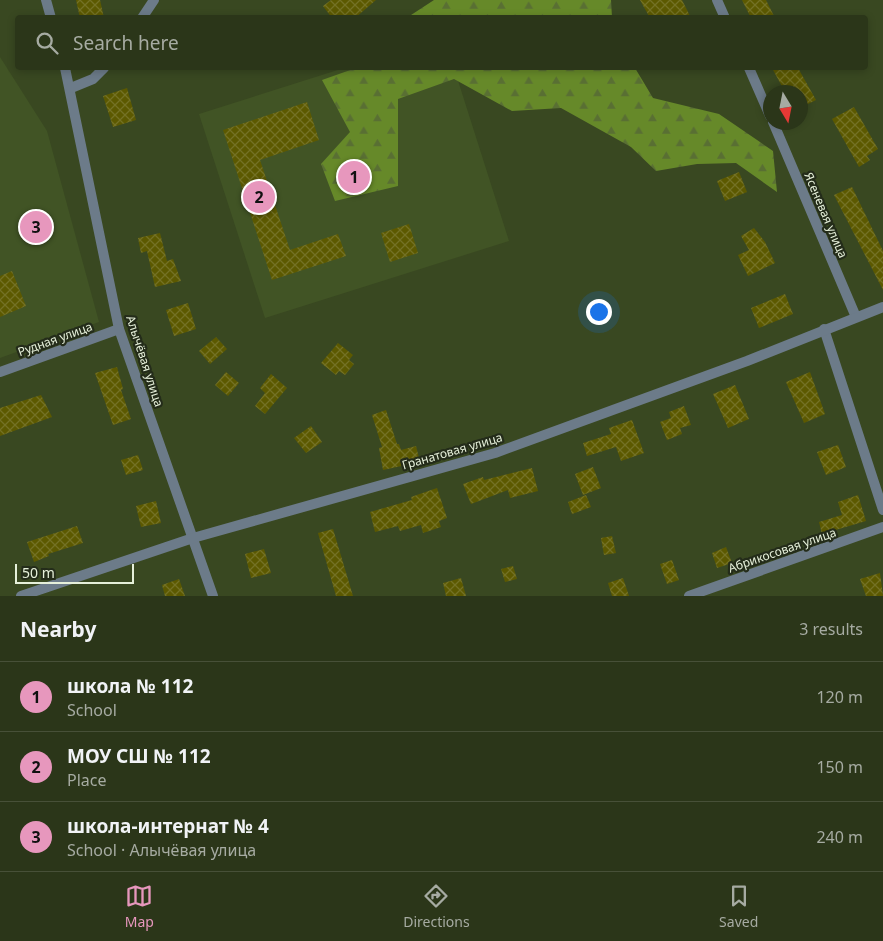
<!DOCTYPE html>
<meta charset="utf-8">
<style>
body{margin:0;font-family:"Noto Sans",sans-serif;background:#333e22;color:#f1f3f6}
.compass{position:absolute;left:763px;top:85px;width:45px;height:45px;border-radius:50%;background:#2b3619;box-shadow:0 2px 8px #0003;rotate:170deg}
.scale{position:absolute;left:15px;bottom:12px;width:119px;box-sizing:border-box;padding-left:5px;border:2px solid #e6f0da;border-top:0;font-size:14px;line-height:18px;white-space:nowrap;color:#e6f0da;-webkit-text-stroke:4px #242c1a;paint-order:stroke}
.you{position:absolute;left:598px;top:311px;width:18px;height:18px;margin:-12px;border:4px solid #fff;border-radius:50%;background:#1a73e8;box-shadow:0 0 0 8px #1a73e833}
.badge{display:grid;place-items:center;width:32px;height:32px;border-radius:50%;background:#e797bd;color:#111;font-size:16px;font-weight:700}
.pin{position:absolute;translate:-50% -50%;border:2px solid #fff;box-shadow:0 1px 5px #0006}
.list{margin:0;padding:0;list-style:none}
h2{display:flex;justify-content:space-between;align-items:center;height:65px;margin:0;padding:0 20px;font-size:21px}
h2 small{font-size:16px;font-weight:400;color:#a6aba2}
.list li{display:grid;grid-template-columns:32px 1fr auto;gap:15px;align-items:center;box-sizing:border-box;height:70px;padding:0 20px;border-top:1px solid #475038}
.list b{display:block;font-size:19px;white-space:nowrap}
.list p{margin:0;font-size:16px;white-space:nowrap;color:#a6aba2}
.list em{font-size:16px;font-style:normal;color:#a6aba2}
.icon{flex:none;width:28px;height:28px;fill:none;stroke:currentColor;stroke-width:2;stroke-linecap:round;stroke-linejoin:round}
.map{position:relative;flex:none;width:883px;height:596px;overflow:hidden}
.search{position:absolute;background:#2b3619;box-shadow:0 2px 8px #0003;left:15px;right:15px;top:15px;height:55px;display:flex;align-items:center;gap:12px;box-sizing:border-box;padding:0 18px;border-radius:5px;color:#a6aba2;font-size:19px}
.sheet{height:275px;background:#2b3619}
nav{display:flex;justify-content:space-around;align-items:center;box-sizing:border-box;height:70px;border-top:1px solid #475038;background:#2b3619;font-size:14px;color:#a6aba2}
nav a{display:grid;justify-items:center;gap:2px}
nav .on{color:#e797bd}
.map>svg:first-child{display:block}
.built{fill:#415425}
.forest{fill:url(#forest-firs)}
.building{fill:url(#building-cross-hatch)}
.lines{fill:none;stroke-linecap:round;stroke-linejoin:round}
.street{stroke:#6c7b89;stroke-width:10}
.labels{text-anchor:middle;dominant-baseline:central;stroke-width:4.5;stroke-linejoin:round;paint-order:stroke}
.street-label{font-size:12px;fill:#e6f0da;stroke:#242c1a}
</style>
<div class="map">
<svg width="883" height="596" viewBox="0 0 883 596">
<defs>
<pattern id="forest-firs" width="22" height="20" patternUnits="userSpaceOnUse" patternTransform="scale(1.25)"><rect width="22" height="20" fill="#668929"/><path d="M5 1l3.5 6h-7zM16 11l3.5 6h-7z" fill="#596f33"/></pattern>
<pattern id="building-cross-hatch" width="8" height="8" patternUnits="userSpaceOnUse" patternTransform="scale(1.25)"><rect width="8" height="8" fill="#5c5900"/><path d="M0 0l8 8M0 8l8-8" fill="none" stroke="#737125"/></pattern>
</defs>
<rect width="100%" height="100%" fill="#394821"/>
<g class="built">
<path d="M0 57 47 131 99 322 0 358Z"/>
<path d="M344 68H454L509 241 265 318 199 114Z"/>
</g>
<g class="forest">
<path d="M434 0H611L612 17H408Z"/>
<path d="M356 68H635L653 98 719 114 773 151 777 192 736 163 697 164 656 171 631 147 561 108 512 111 454 79 398 99V186L335 201 321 164 350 132 322 80Z"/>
</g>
<g class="building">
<path d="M76 0H100L104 18H80Z"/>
<path d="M331 0H376L355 18H332L323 6Z"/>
<path d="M640 0H682L691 18H650Z"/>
<path d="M742 0H766L775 18H751Z"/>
<path d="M772 68H798L816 100 800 108V92H785Z"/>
<path d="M127 88 136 120 113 127 103 96Z"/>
<path d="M307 102 319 140 260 160 290 250 338 234 346 256 272 280 223 130Z"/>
<path d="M854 107 878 149 867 156 870 160 859 167 832 119Z"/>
<path d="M739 172 747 192 725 201 717 181Z"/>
<path d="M852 187 883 251V290L834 195Z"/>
<path d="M409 224 418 253 390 262 381 233Z"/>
<path d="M754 228 765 242 775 263 748 276 738 255 749 250 741 236Z"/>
<path d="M160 233 167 261 173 259 181 281 155 287 147 251 141 253 138 238Z"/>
<path d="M12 271 26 306 0 317V276Z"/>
<path d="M785 294 793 314 759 328 751 308Z"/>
<path d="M188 303 196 329 174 336 166 310Z"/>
<path d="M216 337 227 349 210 364 199 351Z"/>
<path d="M338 343 353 355 349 360 354 364 345 375 339 371 336 375 321 363Z"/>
<path d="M117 367 123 389 121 390 131 419 113 425 95 373Z"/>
<path d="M226 372 239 383 228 396 215 385Z"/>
<path d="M810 372 825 414 804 423 786 382Z"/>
<path d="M271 374 287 388 265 414 255 406 265 393 260 388Z"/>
<path d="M735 385 749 419 728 428 713 394Z"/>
<path d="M41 395 52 417 0 436V408Z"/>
<path d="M684 406 691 425 680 428 682 434 667 440 660 422 671 418 669 412Z"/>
<path d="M386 410 397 444H399L401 450 416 446 420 462 383 470 379 448 382 447 372 415Z"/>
<path d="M632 420 644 453 621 461 616 447 587 456 583 443 611 434 609 428Z"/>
<path d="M311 426 322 442 306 453 294 438Z"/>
<path d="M838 445 846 467 826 475 817 452Z"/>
<path d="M138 455 143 470 126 475 121 460Z"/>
<path d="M593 467 601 488 583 495 575 474Z"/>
<path d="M532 468 538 491 510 498 508 490 471 504 463 484 483 477 484 480Z"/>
<path d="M437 488 447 518 439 521 441 527 423 533 421 525 400 531 398 526 375 532 370 512 412 500 411 497Z"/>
<path d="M586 495 591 507 572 514 568 502Z"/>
<path d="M858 495 866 521 822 534 819 522 842 515 838 502Z"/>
<path d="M156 501 161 523 141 527 136 506Z"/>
<path d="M77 526 83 543 48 554 49 556 34 562 27 542Z"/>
<path d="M333 529 353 596H336L318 533Z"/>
<path d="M612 536 616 553 604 555 601 538Z"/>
<path d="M726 547 732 563 717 568 712 553Z"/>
<path d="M264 549 271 573 251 578 245 554Z"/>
<path d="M672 560 679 580 667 584 660 564Z"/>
<path d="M513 566 517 579 505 582 501 569Z"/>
<path d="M880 573 883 596H866L860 579Z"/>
<path d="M461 578 466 596H446L443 583Z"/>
<path d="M623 578 629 596H612L608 583Z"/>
<path d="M179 579 185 596H165L162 585Z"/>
</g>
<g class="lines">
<g class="street">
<path d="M46 0 51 18"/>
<path d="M717 0 725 18"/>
<path d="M142 18 154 0"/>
<path d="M65 68 119 329 213 596"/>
<path d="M749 68 770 116"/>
<path d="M71 88 93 79 104 68"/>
<path d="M773 122 856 317"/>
<path d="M824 329 883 510"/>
<path d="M0 372 119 329"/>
<path d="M21 596 193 538 495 453 747 361 883 307"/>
<path d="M689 596 883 527"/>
</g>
</g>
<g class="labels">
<g class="street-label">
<text transform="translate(826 215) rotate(67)">Ясеневая улица</text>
<text transform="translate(55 339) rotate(-20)">Рудная улица</text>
<text transform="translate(145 361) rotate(72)">Алычёвая улица</text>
<text transform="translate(452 451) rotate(-16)">Гранатовая улица</text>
<text transform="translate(782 550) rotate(-19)">Абрикосовая улица</text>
</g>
</g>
</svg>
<svg class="compass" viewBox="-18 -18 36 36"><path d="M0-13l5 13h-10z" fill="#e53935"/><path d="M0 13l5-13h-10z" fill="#a6aba2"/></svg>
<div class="scale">50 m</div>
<div class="you"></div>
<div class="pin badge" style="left:354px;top:177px">1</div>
<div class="pin badge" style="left:259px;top:197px">2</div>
<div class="pin badge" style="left:36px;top:227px">3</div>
<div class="search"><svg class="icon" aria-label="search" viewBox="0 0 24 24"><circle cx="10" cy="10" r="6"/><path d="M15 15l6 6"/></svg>Search here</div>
</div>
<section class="sheet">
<h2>Nearby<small>3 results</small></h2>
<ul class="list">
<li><span class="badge">1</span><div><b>школа № 112</b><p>School</p></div><em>120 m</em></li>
<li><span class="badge">2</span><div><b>МОУ СШ № 112</b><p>Place</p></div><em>150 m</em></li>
<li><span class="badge">3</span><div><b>школа-интернат № 4</b><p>School · Алычёвая улица</p></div><em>240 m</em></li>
</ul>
</section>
<nav>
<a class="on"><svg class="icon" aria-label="map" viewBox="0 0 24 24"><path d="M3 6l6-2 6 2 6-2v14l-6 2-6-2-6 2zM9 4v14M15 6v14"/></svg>Map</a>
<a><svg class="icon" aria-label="directions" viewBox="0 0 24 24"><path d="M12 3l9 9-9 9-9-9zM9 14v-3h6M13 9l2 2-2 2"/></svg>Directions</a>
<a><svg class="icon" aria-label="saved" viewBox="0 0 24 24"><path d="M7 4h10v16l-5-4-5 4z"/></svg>Saved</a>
</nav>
